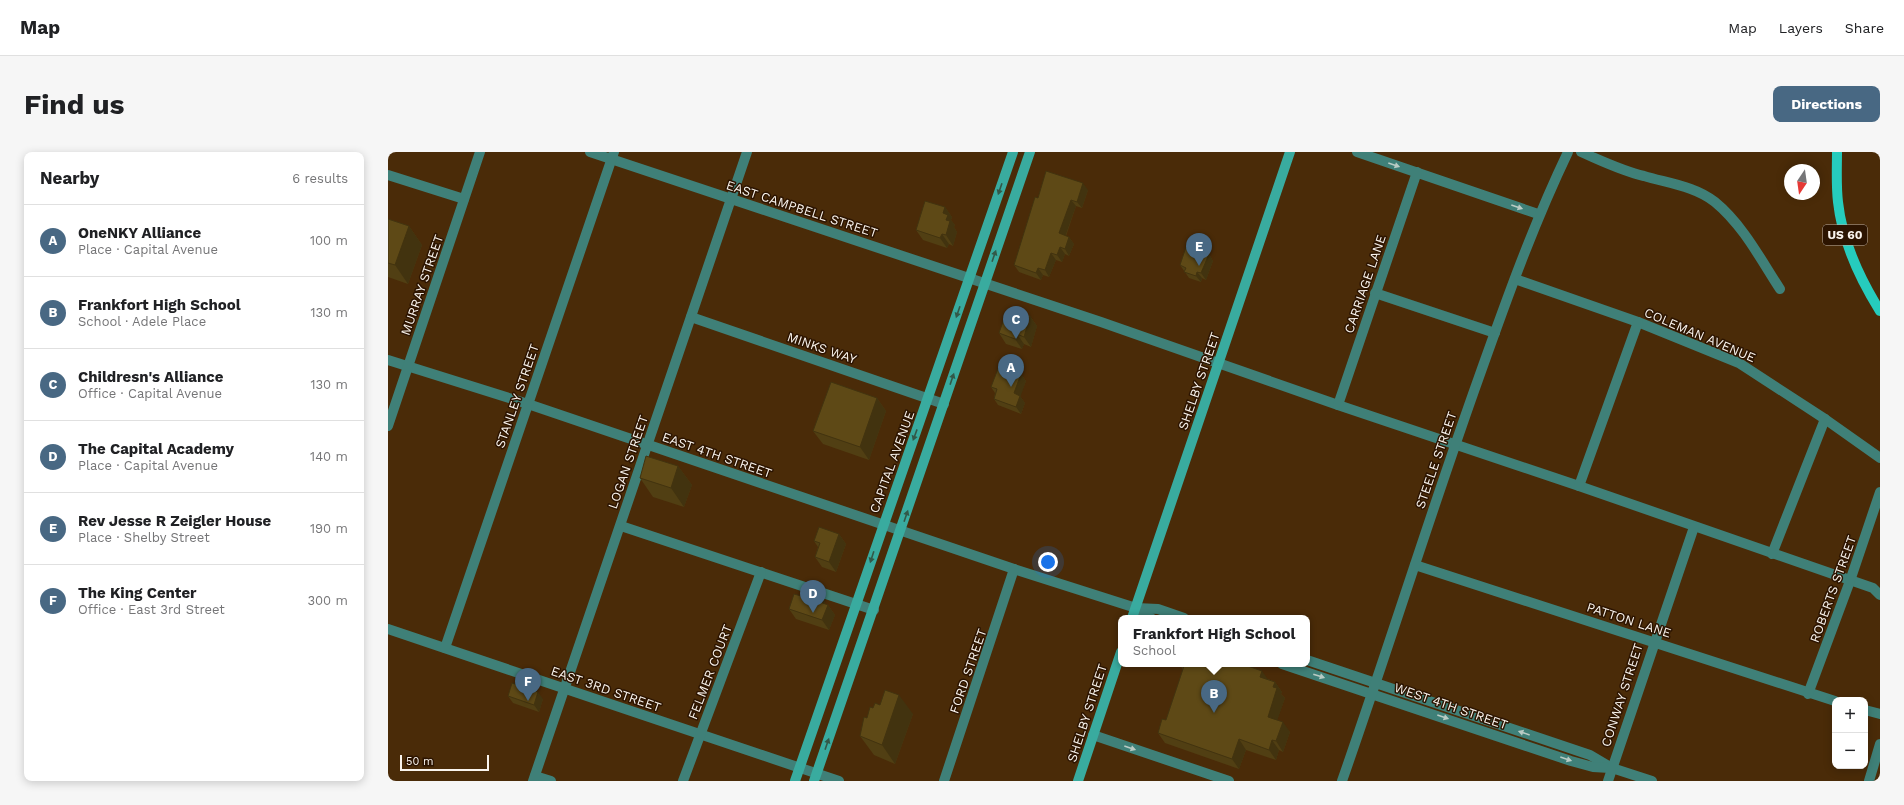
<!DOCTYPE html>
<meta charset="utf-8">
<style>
body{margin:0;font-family:"Work Sans",sans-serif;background:#f6f6f6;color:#202124}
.controls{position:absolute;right:12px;bottom:12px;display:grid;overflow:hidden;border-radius:8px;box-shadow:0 2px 10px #0003}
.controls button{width:36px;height:36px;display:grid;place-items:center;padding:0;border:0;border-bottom:1px solid #e0e0e0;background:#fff;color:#202124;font:20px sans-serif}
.compass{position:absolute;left:1396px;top:12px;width:36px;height:36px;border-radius:50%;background:#fff;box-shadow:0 2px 10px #0003;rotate:193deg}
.scale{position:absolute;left:12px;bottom:10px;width:89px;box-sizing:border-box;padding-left:4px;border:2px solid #faf4ed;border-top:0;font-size:11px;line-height:14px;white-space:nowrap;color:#faf4ed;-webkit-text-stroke:3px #2c1400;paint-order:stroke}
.you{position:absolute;left:660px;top:410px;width:14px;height:14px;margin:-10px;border:3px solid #fff;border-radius:50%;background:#1a73e8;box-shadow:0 0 0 6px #1a73e833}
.badge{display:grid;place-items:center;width:26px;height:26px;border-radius:50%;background:#486883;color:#fff;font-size:13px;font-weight:700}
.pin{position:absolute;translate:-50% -33px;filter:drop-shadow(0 1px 2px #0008)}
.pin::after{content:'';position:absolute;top:21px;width:14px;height:12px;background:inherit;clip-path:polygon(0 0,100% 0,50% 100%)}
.popup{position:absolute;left:730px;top:463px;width:192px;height:52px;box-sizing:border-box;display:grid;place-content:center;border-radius:8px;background:#fff;filter:drop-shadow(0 1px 3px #0005);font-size:13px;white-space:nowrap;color:#757577}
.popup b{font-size:15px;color:#202124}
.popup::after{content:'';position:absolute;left:50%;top:100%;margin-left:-8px;border:8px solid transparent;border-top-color:#fff}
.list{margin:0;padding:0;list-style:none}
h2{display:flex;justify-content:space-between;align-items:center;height:52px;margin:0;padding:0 16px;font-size:17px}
h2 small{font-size:13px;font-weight:400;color:#757577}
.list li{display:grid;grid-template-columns:26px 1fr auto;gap:12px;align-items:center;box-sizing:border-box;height:72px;padding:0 16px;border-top:1px solid #e0e0e0}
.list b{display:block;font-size:15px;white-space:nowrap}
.list p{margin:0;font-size:13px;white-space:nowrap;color:#757577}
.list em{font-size:13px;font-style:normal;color:#757577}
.map{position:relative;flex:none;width:1492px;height:629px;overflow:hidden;border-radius:8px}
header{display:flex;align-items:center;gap:24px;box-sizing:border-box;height:56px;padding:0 20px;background:#fff;border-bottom:1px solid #e0e0e0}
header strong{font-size:19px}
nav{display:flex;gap:22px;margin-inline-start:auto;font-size:14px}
.intro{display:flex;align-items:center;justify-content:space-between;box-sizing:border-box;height:96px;padding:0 24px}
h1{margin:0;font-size:28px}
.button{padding:10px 18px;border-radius:8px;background:#486883;color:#fff;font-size:14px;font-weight:700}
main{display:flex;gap:24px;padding:0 24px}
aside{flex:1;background:#fff;border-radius:8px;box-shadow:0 2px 10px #0003}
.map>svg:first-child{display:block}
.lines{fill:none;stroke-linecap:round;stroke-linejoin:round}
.street{stroke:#3f8078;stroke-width:10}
.secondary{stroke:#39ab9f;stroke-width:10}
.primary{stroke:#26ccbd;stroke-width:10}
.wall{fill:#513f13}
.shaded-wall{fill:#42330f}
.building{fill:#5e4916;stroke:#42330f}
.oneway{fill:#b9cbc4}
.oneway2{fill:#325848}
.labels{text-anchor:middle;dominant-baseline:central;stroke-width:3;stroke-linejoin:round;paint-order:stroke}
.shield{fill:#2c1400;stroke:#bcb1a6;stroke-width:1}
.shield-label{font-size:12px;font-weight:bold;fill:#faf4ed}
.street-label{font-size:13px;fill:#faf4ed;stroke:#2c1400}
</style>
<header>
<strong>Map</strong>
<nav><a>Map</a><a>Layers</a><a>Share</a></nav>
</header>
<div class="intro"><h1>Find us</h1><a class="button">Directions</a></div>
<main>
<aside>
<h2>Nearby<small>6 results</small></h2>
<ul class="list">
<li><span class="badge">A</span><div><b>OneNKY Alliance</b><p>Place · Capital Avenue</p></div><em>100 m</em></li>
<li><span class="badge">B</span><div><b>Frankfort High School</b><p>School · Adele Place</p></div><em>130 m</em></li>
<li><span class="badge">C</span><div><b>Childresn's Alliance</b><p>Office · Capital Avenue</p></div><em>130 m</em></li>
<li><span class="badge">D</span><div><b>The Capital Academy</b><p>Place · Capital Avenue</p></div><em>140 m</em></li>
<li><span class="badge">E</span><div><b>Rev Jesse R Zeigler House</b><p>Place · Shelby Street</p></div><em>190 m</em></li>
<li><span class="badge">F</span><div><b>The King Center</b><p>Office · East 3rd Street</p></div><em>300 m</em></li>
</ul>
</aside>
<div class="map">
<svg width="1492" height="629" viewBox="0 0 1492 629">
<rect width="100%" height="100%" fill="#4a2b08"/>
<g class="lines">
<g class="street">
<path d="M202 0 713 170 950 253 1191 334 1485 436 1492 443"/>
<path d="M969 0 1150 62"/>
<path d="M1193 0C1214 9 1234 19 1256 24 1279 31 1307 34 1327 50 1355 73 1373 108 1392 137"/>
<path d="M0 23 76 47"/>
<path d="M1127 127 1250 170 1351 211 1437 267 1492 306"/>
<path d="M987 141 1107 181"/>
<path d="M303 165 556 252"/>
<path d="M0 208 140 252 626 417 748 456 770 457 796 466"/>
<path d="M950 253 1029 20"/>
<path d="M0 274 92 0"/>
<path d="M1191 334 1250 170"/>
<path d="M233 374 486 458"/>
<path d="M1384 402 1437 267"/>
<path d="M1027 413 1447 549"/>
<path d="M749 457 763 466"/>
<path d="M0 477 451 629"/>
<path d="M57 496 226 0"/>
<path d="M919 508 1202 603 1224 616 1264 629"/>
<path d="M894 512 1183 609 1205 615 1222 616"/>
<path d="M1420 542 1462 429 1492 340"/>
<path d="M1477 558 1492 562"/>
<path d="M705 583 841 629"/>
<path d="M147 624 163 629"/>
<path d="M145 629 359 0"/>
<path d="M295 629 373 420"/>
<path d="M556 629 626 417"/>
<path d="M954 629C1001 495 1043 359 1091 225 1118 149 1145 73 1180 0"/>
<path d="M1220 629 1306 375"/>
<path d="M1481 629 1492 592"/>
</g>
<g class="secondary">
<path d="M744 466 902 0"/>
<path d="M407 629 625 0"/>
<path d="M426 629 642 0"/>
<path d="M690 629 733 500"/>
</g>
<path class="primary" d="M1449 0C1449 16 1448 33 1450 50 1454 87 1472 127 1492 159"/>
</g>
<g class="wall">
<path d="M700 38 694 56 688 54 678 84 681 85 686 92 681 104 677 102 674 110 668 108 661 125 655 123 653 128 631 120 626 113 650 46Z"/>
<path d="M557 55 564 65 563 68 567 73 566 75 569 80 565 94 561 92 559 96 535 88 528 78Z"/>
<path d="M0 67 21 74 34 93 20 132 0 125Z"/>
<path d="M821 102 825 109 818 128 814 126 813 130 801 126 792 113Z"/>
<path d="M631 161 642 164 649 174 643 195 636 192 634 197 618 192 611 181Z"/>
<path d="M633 222 638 229 632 244 637 251 633 262 610 253 606 247 607 241 603 235Z"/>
<path d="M489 246 498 259 481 308 435 292 425 279Z"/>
<path d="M290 314 304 333 296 355 265 345 252 326Z"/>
<path d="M451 382 458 392 448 420 434 415 427 405 430 395 426 389Z"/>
<path d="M413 444 437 449 436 452 440 453 447 463 441 478 408 467 401 457Z"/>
<path d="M792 513 880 527 887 530 894 540 893 542 897 546 889 568 902 580 895 600 891 598 888 608 858 598 851 617 777 591 770 581 778 568 795 518Z"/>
<path d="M120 544 155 547 151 560 125 551Z"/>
<path d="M492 553 525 562 507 612 486 603 472 584 479 566 485 556Z"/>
</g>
<g class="shaded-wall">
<path d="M695 31 700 38 694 56 689 50Z"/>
<path d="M683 48 688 54 676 88 671 81Z"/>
<path d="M557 55 564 65 563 68 567 73 566 75 569 80 565 94 558 83V68L555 61Z"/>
<path d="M21 74 34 93 20 132 7 113Z"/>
<path d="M554 82 561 92 559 96 552 86Z"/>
<path d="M681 85 686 92 681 104 677 97Z"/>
<path d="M672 95 677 102 674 110 669 103Z"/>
<path d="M663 101 668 108 661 125 657 118Z"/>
<path d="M821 102 825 109 818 128 813 121Z"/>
<path d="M650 116 655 123 653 128 648 121Z"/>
<path d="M809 120 814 126 813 130 808 124Z"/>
<path d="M642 164 649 174 643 195 636 185Z"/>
<path d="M629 182 636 192 634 197 627 187Z"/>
<path d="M633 222 638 229 632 246V244L637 251 633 262 628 255 626 241Z"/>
<path d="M489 246 498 259 481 308 472 295Z"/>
<path d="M290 314 304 333 296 355 283 336Z"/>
<path d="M451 382 458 392 448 420 441 410Z"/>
<path d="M430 439 437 449 434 459 427 448Z"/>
<path d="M440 453 447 463 441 478 434 468Z"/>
<path d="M874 519 881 529 872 525Z"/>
<path d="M887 530 894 540 893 542 897 546 887 575 880 565 885 535Z"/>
<path d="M150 540 155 547 151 560 146 553Z"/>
<path d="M511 543 525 562 507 612 494 593Z"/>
<path d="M895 570 902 580 895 600 888 589Z"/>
<path d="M851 587 858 598 851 617 844 607Z"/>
<path d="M884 588 891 598 888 608 881 598Z"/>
</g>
<g class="building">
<path d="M658 19 695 31 689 50 683 48 671 81 681 85 677 97 672 95 669 103 663 101 657 118 650 116 648 121 626 113 647 45 650 46Z"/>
<path d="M537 49 557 55 555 61 560 63 558 68 562 69 558 83 554 82 552 86 528 78Z"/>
<path d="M0 67 21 74 7 113 0 111Z"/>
<path d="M798 95 821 102 813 121 809 120 808 124 796 120 798 116 792 113Z"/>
<path d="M627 155 630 160 642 164 636 185 629 182 627 187 611 181 619 158Z"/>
<path d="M611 214 633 222 626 241 632 244 628 255 606 247 609 237 603 235Z"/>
<path d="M443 230 489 246 472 295 425 279Z"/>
<path d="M258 304 290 314 283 336 252 326Z"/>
<path d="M431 375 451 382 441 410 427 405 432 391 426 389Z"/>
<path d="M416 434 430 439 427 448 440 453 434 468 401 457 406 442 413 444Z"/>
<path d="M792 512H832L839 514 840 512H854L874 519 872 525 887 530 885 535 889 536 880 565 895 570 888 589 884 588 881 598 851 587 844 607 770 581 774 567 778 568 796 514 792 513Z"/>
<path d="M124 531 150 540 146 553 120 544Z"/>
<path d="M497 538 511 543 494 593 472 584 476 565 479 566 482 555 485 556 487 551 492 553Z"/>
</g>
<defs><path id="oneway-solid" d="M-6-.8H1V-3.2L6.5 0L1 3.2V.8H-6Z"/></defs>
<g class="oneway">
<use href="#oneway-solid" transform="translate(1006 13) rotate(19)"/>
<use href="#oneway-solid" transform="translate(1129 55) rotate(19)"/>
<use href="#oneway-solid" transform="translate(931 524) rotate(18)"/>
<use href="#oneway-solid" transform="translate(1055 565) rotate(19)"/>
<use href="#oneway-solid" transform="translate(1136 581) rotate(-161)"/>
<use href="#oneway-solid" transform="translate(742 596) rotate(19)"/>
<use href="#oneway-solid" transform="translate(1178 607) rotate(19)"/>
</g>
<g class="oneway2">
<use href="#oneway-solid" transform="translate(612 37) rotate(109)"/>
<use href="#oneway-solid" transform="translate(606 104) rotate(-71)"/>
<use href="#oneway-solid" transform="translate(570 160) rotate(109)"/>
<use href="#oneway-solid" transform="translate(564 227) rotate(-71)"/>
<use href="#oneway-solid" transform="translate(527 283) rotate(110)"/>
<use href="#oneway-solid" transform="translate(518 364) rotate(-71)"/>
<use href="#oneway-solid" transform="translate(484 405) rotate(108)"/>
<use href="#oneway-solid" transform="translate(439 592) rotate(-71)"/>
</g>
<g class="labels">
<rect class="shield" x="1435" y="73" width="44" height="20" rx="3"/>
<g class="shield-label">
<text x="1457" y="83">US 60</text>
</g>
<g class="street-label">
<text transform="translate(414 57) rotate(18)">EAST CAMPBELL STREET</text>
<text transform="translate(977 132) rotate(-71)">CARRIAGE LANE</text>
<text transform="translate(34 133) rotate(-71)">MURRAY STREET</text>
<text transform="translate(1312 183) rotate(23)">COLEMAN AVENUE</text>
<text transform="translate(434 196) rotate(19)">MINKS WAY</text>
<text transform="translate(811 229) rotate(-71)">SHELBY STREET</text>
<text transform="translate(129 244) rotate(-71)">STANLEY STREET</text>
<text transform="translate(329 303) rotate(19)">EAST 4TH STREET</text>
<text transform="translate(1048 308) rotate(-71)">STEELE STREET</text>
<text transform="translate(240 310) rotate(-71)">LOGAN STREET</text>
<text transform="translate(504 310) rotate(-70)">CAPITAL AVENUE</text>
<text transform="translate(1445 437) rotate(-70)">ROBERTS STREET</text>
<text transform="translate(1241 468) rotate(18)">PATTON LANE</text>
<text transform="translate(580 519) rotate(-71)">FORD STREET</text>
<text transform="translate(322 520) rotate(-69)">FELMER COURT</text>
<text transform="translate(218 537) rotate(19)">EAST 3RD STREET</text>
<text transform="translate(1234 543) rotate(-72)">CONWAY STREET</text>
<text transform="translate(1063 554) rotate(19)">WEST 4TH STREET</text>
<text transform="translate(699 561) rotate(-72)">SHELBY STREET</text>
</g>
</g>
</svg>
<div class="controls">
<button>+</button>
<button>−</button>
</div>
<svg class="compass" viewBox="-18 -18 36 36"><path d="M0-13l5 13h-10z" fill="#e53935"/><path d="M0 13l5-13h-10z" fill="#757577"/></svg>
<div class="scale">50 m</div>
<div class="you"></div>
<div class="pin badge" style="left:623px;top:235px">A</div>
<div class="pin badge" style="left:826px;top:561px">B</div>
<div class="popup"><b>Frankfort High School</b>School</div>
<div class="pin badge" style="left:628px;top:187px">C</div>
<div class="pin badge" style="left:425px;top:461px">D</div>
<div class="pin badge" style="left:811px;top:114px">E</div>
<div class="pin badge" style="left:140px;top:549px">F</div>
</div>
</main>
